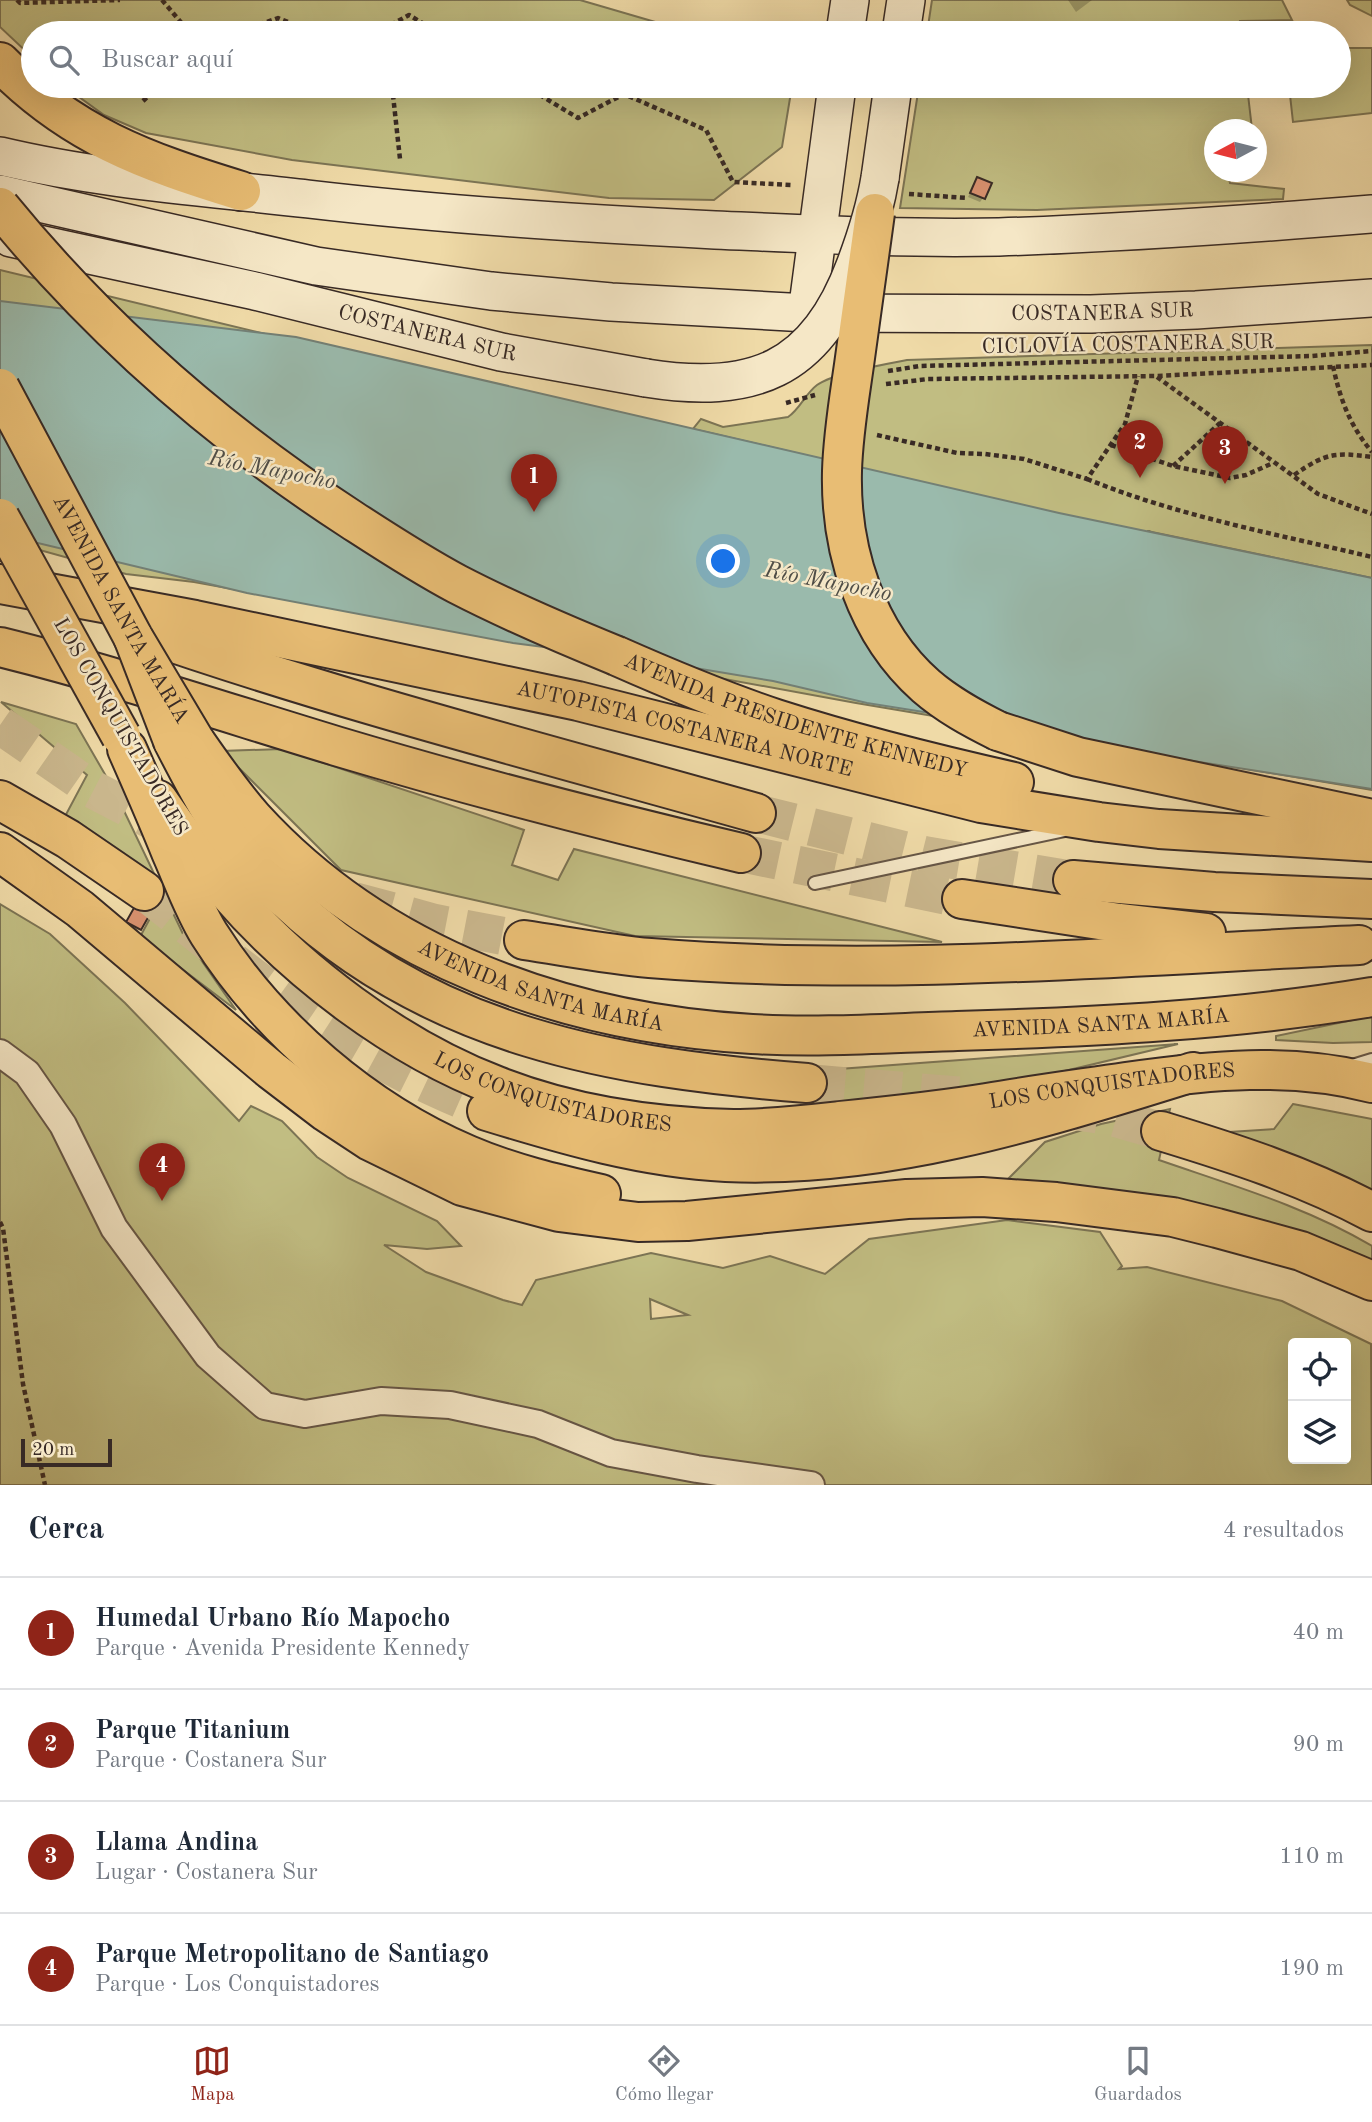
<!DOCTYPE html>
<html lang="es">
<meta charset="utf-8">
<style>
body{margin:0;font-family:"Old Standard TT",serif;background:#f6f6f7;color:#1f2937}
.controls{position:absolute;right:21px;bottom:21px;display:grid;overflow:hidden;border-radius:7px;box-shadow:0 7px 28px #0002}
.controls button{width:63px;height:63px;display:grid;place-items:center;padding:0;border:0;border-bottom:2px solid #e0e1e3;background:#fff;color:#1f2937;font:35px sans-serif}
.compass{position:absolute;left:1204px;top:119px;width:63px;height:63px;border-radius:50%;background:#fff;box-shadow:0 7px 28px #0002;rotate:263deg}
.scale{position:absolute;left:21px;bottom:18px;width:91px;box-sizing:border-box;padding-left:7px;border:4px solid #382a25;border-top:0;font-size:19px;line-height:24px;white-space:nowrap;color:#382a25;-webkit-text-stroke:5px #f5e7c6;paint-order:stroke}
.you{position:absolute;left:724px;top:562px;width:24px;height:24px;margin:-18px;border:5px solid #fff;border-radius:50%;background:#1a73e8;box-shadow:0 0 0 10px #1a73e833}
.badge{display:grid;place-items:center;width:46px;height:46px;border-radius:50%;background:#8f2418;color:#fff;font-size:23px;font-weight:700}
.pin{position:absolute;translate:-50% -58px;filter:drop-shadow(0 2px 4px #0008)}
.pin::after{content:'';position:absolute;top:37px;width:24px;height:21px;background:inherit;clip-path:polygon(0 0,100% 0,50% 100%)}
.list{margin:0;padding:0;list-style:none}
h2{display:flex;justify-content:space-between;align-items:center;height:91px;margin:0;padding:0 28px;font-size:30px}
h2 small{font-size:23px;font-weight:400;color:#747a83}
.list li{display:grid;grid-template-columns:46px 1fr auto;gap:21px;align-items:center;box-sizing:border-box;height:112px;padding:0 28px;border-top:2px solid #e0e1e3}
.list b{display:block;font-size:26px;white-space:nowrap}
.list p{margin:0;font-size:23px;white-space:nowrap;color:#747a83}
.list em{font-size:23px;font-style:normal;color:#747a83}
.icon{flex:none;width:38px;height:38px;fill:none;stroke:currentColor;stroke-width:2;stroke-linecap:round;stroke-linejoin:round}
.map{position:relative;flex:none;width:1372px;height:1485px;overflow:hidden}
.search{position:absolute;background:#fff;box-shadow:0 7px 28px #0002;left:21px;right:21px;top:21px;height:77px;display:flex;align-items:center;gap:18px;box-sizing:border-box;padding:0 24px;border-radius:38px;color:#747a83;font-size:26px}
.sheet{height:539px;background:#fff}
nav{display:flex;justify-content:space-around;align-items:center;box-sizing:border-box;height:98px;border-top:2px solid #e0e1e3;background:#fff;font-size:19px;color:#747a83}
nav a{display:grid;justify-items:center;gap:4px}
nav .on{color:#8f2418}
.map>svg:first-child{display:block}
.green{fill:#c1bd82;stroke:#7c7454;stroke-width:2;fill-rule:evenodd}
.water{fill:#9abaac;stroke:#738076;stroke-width:2}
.shadow{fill:#0003}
.building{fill:#d9916f;stroke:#382a25;stroke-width:2}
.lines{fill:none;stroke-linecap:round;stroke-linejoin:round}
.highway-tunnel{stroke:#cab78d;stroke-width:38;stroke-dasharray:38 19;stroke-linecap:butt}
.lane-casing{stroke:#665646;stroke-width:16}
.street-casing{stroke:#665646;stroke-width:30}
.secondary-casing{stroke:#382a25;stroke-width:40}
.primary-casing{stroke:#382a25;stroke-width:42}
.highway-casing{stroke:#382a25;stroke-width:42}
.path{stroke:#382a25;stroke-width:4.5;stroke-dasharray:5 3.5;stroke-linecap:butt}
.lane{stroke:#f5e7c6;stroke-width:12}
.street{stroke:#f5e7c6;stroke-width:26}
.secondary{stroke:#f5e7c6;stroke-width:37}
.primary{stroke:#e8bd74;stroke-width:38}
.highway{stroke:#e8bd74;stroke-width:38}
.secondary-bridge-casing{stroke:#382a25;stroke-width:40;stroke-linecap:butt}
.primary-bridge-casing{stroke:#382a25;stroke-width:42;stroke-linecap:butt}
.highway-bridge-casing{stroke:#382a25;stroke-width:42;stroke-linecap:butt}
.secondary-bridge{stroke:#f5e7c6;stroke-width:37}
.primary-bridge{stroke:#e8bd74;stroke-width:38}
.highway-bridge{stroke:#e8bd74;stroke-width:38}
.labels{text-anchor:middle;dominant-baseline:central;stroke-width:5;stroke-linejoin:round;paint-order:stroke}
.street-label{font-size:21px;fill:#382a25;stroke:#f5e7c6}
.water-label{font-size:23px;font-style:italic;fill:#504e47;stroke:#f5e7c6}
</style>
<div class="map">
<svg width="1372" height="1485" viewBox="0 0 1372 1485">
<rect width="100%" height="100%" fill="#efdaa7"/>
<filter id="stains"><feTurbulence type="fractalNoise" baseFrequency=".00286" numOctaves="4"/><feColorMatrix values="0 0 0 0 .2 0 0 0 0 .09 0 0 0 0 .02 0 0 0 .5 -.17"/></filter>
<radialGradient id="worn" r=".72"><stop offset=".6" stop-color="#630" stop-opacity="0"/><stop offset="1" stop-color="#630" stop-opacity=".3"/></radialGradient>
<g class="green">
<path d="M0 0H580L693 33H33V58L0 27Z"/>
<path d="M932 0H1282L1292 20 1240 21 1241 33H927Z"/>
<path d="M1347 0H1372V16L1350 5Z"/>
<path d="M1339 48H1372V113L1293 122 1289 86H1339Z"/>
<path d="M64 86H792L782 147 714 200 609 198 292 160 146 133 104 115Z"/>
<path d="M919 86H1247L1252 129 1214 130V172H1228L1230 183 1284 189 1283 199 1037 210 900 208Z"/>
<path d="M0 270 356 356 834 462 693 429 701 419 723 427 788 417C800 409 805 394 817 385 833 373 886 364 907 360L1372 345V578L1147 531 1372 582V790L856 703 194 582 126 574 0 539Z"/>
<path d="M1 702 76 724 114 790 183 934 236 1010 140 937 156 907 142 898 62 822 87 775Z"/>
<path d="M282 749 524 830 512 865 558 880 574 849 942 942 635 936 341 870 222 751Z"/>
<path d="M0 904 50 934 125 1003 239 1121 251 1106 282 1121 317 1157 348 1178 437 1221 461 1246 427 1249 384 1245 426 1272 503 1300 522 1305 536 1280 651 1253 723 1268 770 1256 825 1274 869 1239 1007 1220 1100 1232 1122 1266 1119 1269 1147 1267 1282 1301 1371 1344 1372 1485H0ZM650 1299 688 1315 651 1319ZM1293 1343H1346V1459H1293Z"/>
<path d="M1372 1016V1042L1333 1043 1276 1040V1036Z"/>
<path d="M1178 1044 1006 1085 810 1111 812 1071Z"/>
<path d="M1293 1104 1372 1119V1191L1229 1132 1274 1129Z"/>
<path d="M1170 1109 1159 1160C1231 1185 1307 1207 1372 1246V1263L1005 1182 1045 1142 1101 1124Z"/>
</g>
<path class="water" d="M0 301 296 337 1059 513 1372 578V789L1078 743 955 717 867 703 773 681 659 662 513 643 247 593 0 534Z"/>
<g class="shadow">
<path d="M1068 0H1092L1076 12Z"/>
<path d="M977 179 983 198 980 202 968 197Z"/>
<path d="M136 904 140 929 136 932 124 926Z"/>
</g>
<g class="building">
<path d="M977 177 992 183 985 199 970 193Z"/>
<path d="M139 899 154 907 141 930 126 922Z"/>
</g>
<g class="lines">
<g class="highway-tunnel">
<path d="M0 725 92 789 180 835"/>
<path d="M756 813 924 855 1073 880"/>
<path d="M741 853 962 899"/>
<path d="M144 891C219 950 300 1019 385 1063 418 1081 453 1096 487 1111"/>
<path d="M354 901 435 923 524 940"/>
<path d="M807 1083 977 1097"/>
<path d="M1060 1109 1108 1116 1161 1131"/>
</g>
<defs>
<g id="lane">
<path d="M815 883 1065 830"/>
<path d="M1349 1067 1372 1060"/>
</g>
<path id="street" d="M0 1053 27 1073 63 1125 114 1228 208 1356 265 1406 305 1414 381 1401 450 1405 538 1424 611 1453 697 1469 811 1485"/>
<g id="secondary">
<path d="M845 33 850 0"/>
<path d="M901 33 906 0"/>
<path d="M0 156C101 180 206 187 308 199 444 215 579 223 715 230 810 234 904 239 999 237 1123 233 1248 224 1372 214"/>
<path d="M880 178 893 86"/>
<path id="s1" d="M0 194 316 266 491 291 611 302 807 313 1091 314 1196 310 1372 298"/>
<path id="s2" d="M11 238 255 291 501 352 646 378"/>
<path d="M807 313 837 86"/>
</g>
<g id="primary">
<path id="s3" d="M195 741C213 767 232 794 253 818 381 958 566 1023 752 1034 820 1038 889 1033 957 1031 1096 1027 1234 1020 1372 997"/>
<path id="s4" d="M158 800C180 832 202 863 227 891 297 972 397 1048 497 1086 571 1115 654 1127 733 1129 769 1129 804 1125 840 1121 889 1116 938 1111 987 1103 1033 1095 1079 1089 1126 1082 1209 1070 1290 1062 1372 1083"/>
</g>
<g id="highway">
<path d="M0 62C71 135 146 162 241 191"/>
<path id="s5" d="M0 584 195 620 578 701 981 803 1099 822 1159 829 1372 842"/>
<path d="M130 628C336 700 547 754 756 813"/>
<path d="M0 647C113 675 224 712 336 746 470 786 605 821 741 853"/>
<path id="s6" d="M617 656C669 679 722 701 776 719 854 744 934 764 1014 782"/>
<path d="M998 731 1078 757 1372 819"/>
<path d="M173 741C196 786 221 834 256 871 265 882 276 891 287 900 433 1037 614 1068 807 1083"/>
<path d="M127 749C142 783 157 817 171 852 183 879 193 908 209 934 269 1029 365 1111 468 1155 510 1173 556 1184 601 1194"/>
<path d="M0 800 68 839 144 891"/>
<path d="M0 852 80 909 271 1070 326 1112 370 1141 462 1186 559 1212 638 1222 687 1221 907 1199 982 1197 1056 1202 1173 1217 1217 1228 1301 1251 1372 1281"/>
<path d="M1073 880 1214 892 1372 899"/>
<path d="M962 899 1119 923 1206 933"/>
<path d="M524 940C565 946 607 954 650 958 883 977 1125 956 1359 945"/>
<path d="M487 1111C565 1135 644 1158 726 1162 886 1169 1042 1119 1193 1072"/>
<path d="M1161 1131C1233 1153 1305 1176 1372 1212"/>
</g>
</defs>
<use href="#lane" class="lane-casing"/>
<use href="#street" class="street-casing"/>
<use href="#secondary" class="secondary-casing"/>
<use href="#primary" class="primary-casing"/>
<use href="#highway" class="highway-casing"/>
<g class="path">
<path d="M17 0 20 3 120 0"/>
<path d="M162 0 190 33"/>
<path d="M235 33 278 18 315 33"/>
<path d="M376 33 409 15 439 33"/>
<path d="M392 86 400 159"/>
<path d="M525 86 578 118 624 94 706 130 733 182 792 185"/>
<path d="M143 101 159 86"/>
<path d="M909 194 967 198"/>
<path d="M1333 366C1340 399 1350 426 1372 452"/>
<path d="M888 371 920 366 1312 356 1372 351"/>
<path d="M1157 377 1318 494 1372 514"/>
<path d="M886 384 928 379 1156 376 1372 365"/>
<path d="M786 403 815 395"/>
<path d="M877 435 957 453 985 454 1024 459 1087 479 1125 424 1138 376"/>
<path d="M1111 445 1173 466 1230 478 1246 475 1273 463"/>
<path d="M1173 466 1220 423"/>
<path d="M1294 475C1326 453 1334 452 1372 457"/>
<path d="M1087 479C1178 516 1276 534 1372 557"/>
<path d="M0 1222 3 1228 23 1384 45 1485"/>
</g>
<use href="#lane" class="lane"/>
<use href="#street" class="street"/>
<use href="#secondary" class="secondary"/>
<use href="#primary" class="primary"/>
<use href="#highway" class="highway"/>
<defs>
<path id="secondary-bridge" d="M646 378C752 395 816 371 855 266 866 237 875 209 880 178"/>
<g id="primary-bridge">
<path id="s7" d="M0 388 133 637 195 741"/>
<path d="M0 518 121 736"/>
</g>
<g id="highway-bridge">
<path d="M0 207C102 332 218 433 352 520 386 542 421 565 457 584 509 611 563 634 617 656"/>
<path d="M875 213C868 264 861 314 854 365 849 400 843 435 842 471 840 550 866 633 926 686 948 705 972 718 998 731"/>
<path d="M133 637 173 741"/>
</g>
</defs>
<use href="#secondary-bridge" class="secondary-bridge-casing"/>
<use href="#primary-bridge" class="primary-bridge-casing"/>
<use href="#highway-bridge" class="highway-bridge-casing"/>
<use href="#secondary-bridge" class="secondary-bridge"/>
<use href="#primary-bridge" class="primary-bridge"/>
<use href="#highway-bridge" class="highway-bridge"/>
</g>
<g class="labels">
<g class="street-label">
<text stroke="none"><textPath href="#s1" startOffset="1113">COSTANERA SUR</textPath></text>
<text stroke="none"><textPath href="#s2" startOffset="427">COSTANERA SUR</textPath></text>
<text transform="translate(1128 345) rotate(-1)">CICLOVÍA COSTANERA SUR</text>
<text stroke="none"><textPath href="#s7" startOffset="252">AVENIDA SANTA MARÍA</textPath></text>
<text stroke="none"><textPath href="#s6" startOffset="189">AVENIDA PRESIDENTE KENNEDY</textPath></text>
<text transform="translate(120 727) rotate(60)">LOS CONQUISTADORES</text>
<text stroke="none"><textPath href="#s5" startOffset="700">AUTOPISTA COSTANERA NORTE</textPath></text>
<text stroke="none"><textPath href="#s3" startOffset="436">AVENIDA SANTA MARÍA</textPath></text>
<text stroke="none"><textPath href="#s3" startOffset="1003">AVENIDA SANTA MARÍA</textPath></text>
<text stroke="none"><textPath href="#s4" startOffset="1073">LOS CONQUISTADORES</textPath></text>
<text stroke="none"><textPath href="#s4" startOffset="506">LOS CONQUISTADORES</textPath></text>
</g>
<g class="water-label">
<text transform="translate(272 470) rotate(11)">Río Mapocho</text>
<text transform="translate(828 582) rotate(11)">Río Mapocho</text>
</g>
</g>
<rect width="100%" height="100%" filter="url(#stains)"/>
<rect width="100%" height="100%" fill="url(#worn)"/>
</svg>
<div class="controls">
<button><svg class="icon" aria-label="locate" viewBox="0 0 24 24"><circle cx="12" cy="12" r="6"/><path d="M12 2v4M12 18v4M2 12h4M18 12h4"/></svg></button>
<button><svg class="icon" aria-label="layers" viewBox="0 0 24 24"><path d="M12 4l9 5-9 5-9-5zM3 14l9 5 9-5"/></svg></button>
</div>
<svg class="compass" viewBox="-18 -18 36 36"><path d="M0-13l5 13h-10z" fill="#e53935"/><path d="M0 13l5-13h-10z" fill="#747a83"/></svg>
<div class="scale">20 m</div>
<div class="you"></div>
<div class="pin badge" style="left:534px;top:512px">1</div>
<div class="pin badge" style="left:1140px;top:478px">2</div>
<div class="pin badge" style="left:1225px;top:484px">3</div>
<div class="pin badge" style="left:162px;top:1201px">4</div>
<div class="search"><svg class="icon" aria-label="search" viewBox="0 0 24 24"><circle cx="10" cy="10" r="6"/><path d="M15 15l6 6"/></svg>Buscar aquí</div>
</div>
<section class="sheet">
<h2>Cerca<small>4 resultados</small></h2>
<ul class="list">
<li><span class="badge">1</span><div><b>Humedal Urbano Río Mapocho</b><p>Parque · Avenida Presidente Kennedy</p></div><em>40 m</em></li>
<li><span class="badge">2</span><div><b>Parque Titanium</b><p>Parque · Costanera Sur</p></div><em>90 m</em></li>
<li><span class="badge">3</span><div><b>Llama Andina</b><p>Lugar · Costanera Sur</p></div><em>110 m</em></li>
<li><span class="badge">4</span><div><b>Parque Metropolitano de Santiago</b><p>Parque · Los Conquistadores</p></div><em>190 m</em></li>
</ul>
</section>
<nav>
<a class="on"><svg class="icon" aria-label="map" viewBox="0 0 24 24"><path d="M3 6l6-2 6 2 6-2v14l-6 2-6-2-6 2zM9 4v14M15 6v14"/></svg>Mapa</a>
<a><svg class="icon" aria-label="directions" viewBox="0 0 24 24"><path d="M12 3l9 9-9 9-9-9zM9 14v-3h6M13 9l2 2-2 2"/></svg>Cómo llegar</a>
<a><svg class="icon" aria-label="saved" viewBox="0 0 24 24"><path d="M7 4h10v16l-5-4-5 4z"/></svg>Guardados</a>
</nav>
